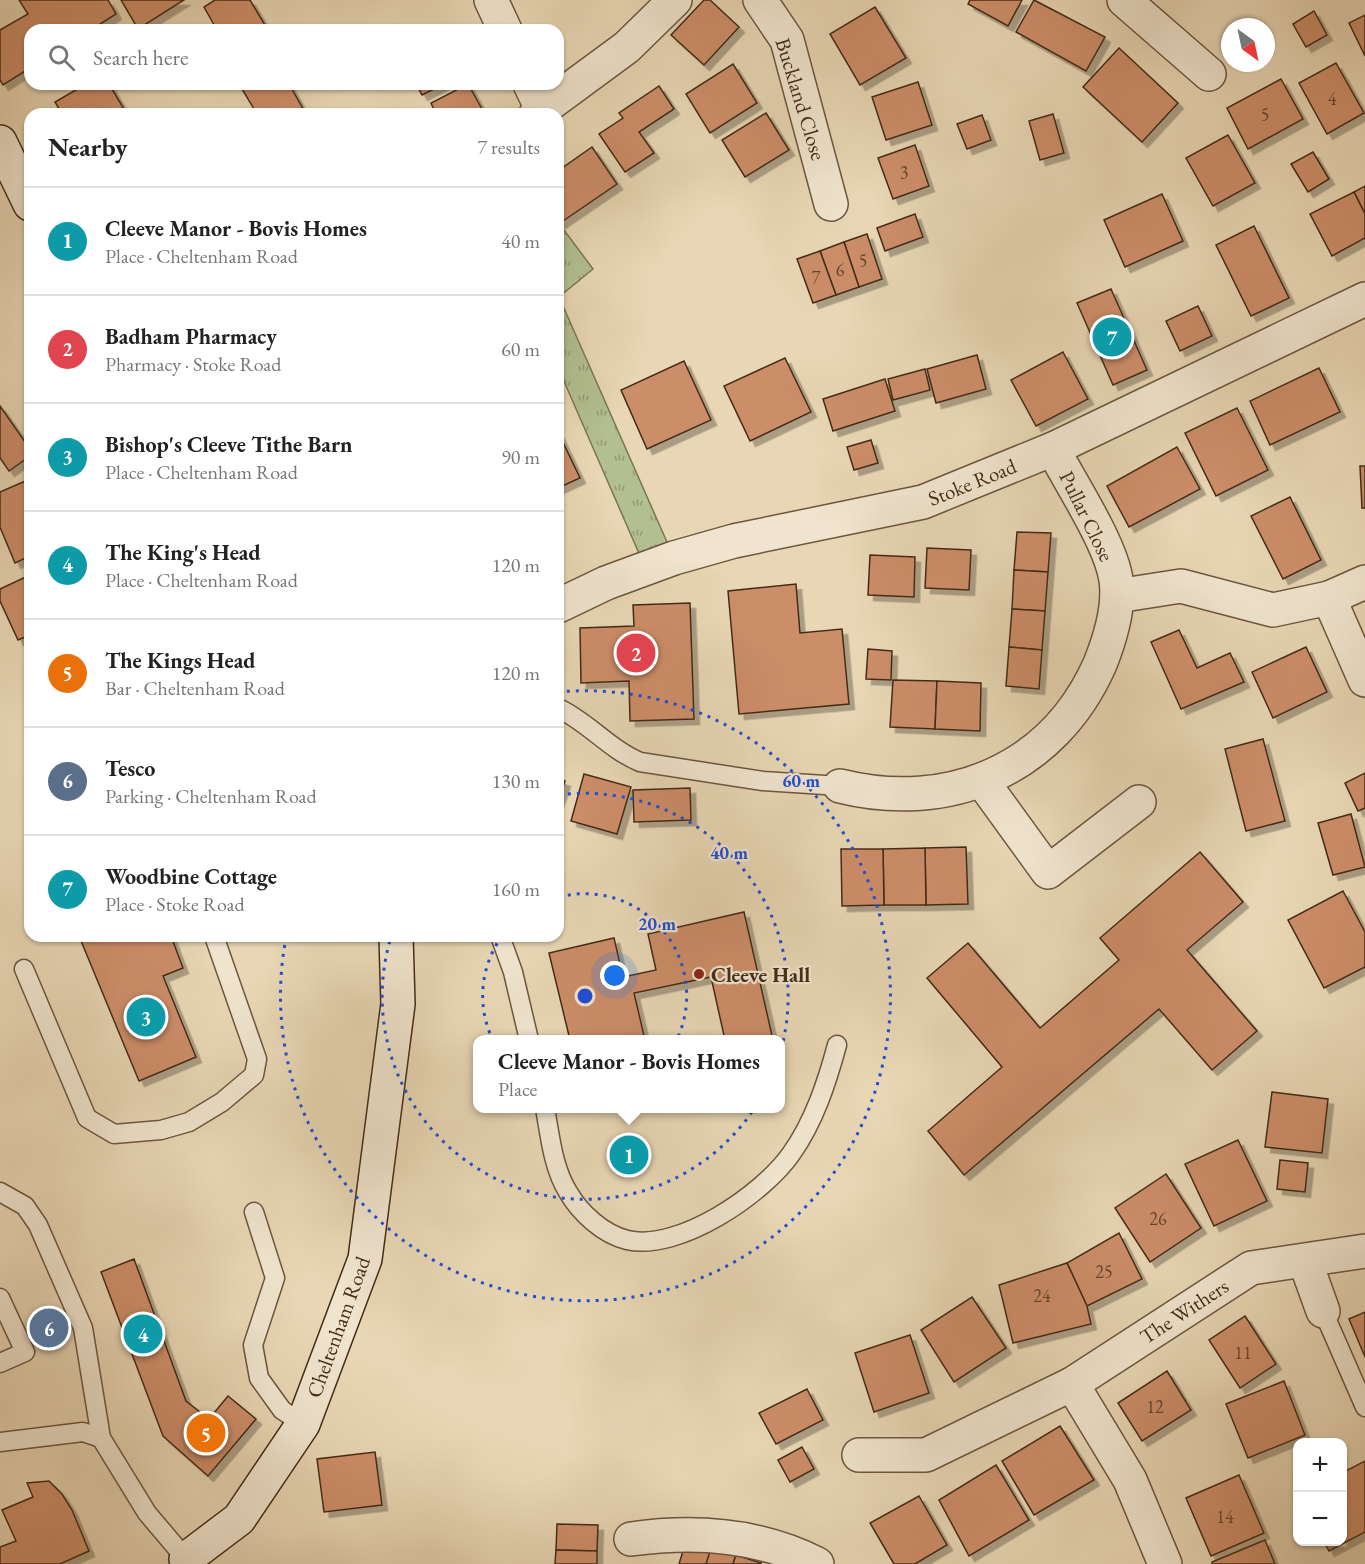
<!DOCTYPE html>
<meta charset="utf-8">
<style>
body{margin:0;font-family:"EB Garamond",serif;background:#f6f6f6;color:#222}
.controls{position:absolute;right:18px;bottom:18px;display:grid;overflow:hidden;border-radius:12px;box-shadow:0 2px 4px #0004}
.controls button{width:54px;height:54px;display:grid;place-items:center;padding:0;border:0;border-bottom:2px solid #e0e0e0;background:#fff;color:#222;font:30px sans-serif}
.compass{position:absolute;left:1221px;top:18px;width:54px;height:54px;border-radius:50%;background:#fff;box-shadow:0 2px 4px #0004;rotate:147deg}
.you{position:absolute;left:615px;top:976px;width:21px;height:21px;margin:-15px;border:4px solid #fff;border-radius:50%;background:#1a73e8;box-shadow:0 0 0 9px #1a73e833}
.badge{display:grid;place-items:center;width:39px;height:39px;border-radius:50%;background:#8f2418;color:#fff;font-size:20px;font-weight:700}
.pin{position:absolute;translate:-50% -50%;border:3px solid #fff;box-shadow:0 2px 6px #0006}
.popup{position:absolute;left:473px;top:1035px;width:312px;height:78px;box-sizing:border-box;display:grid;place-content:center;border-radius:12px;background:#fff;filter:drop-shadow(0 2px 4px #0005);font-size:20px;white-space:nowrap;color:#767676}
.popup b{font-size:22px;color:#222}
.popup::after{content:'';position:absolute;left:50%;top:100%;margin-left:-12px;border:12px solid transparent;border-top-color:#fff}
.list{margin:0;padding:0;list-style:none}
h2{display:flex;justify-content:space-between;align-items:center;height:78px;margin:0;padding:0 24px;font-size:26px}
h2 small{font-size:20px;font-weight:400;color:#767676}
.list li{display:grid;grid-template-columns:39px 1fr auto;gap:18px;align-items:center;box-sizing:border-box;height:108px;padding:0 24px;border-top:2px solid #e0e0e0}
.list b{display:block;font-size:22px;white-space:nowrap}
.list p{margin:0;font-size:20px;white-space:nowrap;color:#767676}
.list em{font-size:20px;font-style:normal;color:#767676}
.icon{flex:none;width:33px;height:33px;fill:none;stroke:currentColor;stroke-width:2;stroke-linecap:round;stroke-linejoin:round}
.map{position:relative;flex:none;width:1365px;height:1564px;overflow:hidden}
.search{position:absolute;background:#fff;box-shadow:0 2px 4px #0004;left:24px;top:24px;width:540px;height:66px;display:flex;align-items:center;gap:15px;box-sizing:border-box;padding:0 21px;border-radius:18px;color:#767676;font-size:22px}
.panel{position:absolute;background:#fff;box-shadow:0 2px 4px #0004;left:24px;top:108px;width:540px;height:834px;border-radius:18px}
.map>svg:first-child{display:block}
.grass{fill:url(#grass-tufts);stroke:#7a7654;stroke-width:1.5}
.building{fill:#cc8d69;stroke:#432c17;stroke-width:1.5;filter:url(#shadow)}
.lines{fill:none;stroke-linecap:round;stroke-linejoin:round}
.lane-casing{stroke:#6c563e;stroke-width:21}
.street-casing{stroke:#6c563e;stroke-width:36}
.secondary-casing{stroke:#432c17;stroke-width:36}
.lane{stroke:#f0e4ce;stroke-width:18}
.street{stroke:#f0e4ce;stroke-width:33}
.secondary{stroke:#f0e4ce;stroke-width:33}
.ring{fill:none;stroke:#1d4ed8;stroke-width:3;stroke-dasharray:3 6}
.poi-dot{fill:#8f2418;stroke:#f0e4ce;stroke-width:2}
.labels{text-anchor:middle;dominant-baseline:central;stroke-width:4.5;stroke-linejoin:round;paint-order:stroke}
.number-label{font-size:18px;fill:#65442c}
.street-label{font-size:21px;fill:#432c17;stroke:#f0e4ce}
.poi-label{font-size:21px;font-weight:bold;fill:#432c17;stroke:#f0e4ce;text-anchor:start}
.centre{fill:#1d4ed8;stroke:#f0e4ce;stroke-width:3}
.ring-label{font-size:18px;text-anchor:middle;font-weight:bold;fill:#1d4ed8;stroke:#f0e4ce;stroke-width:4.5;stroke-linejoin:round;paint-order:stroke}
</style>
<div class="map">
<svg width="1365" height="1564" viewBox="0 0 1365 1564">
<defs>
<pattern id="grass-tufts" width="24" height="20" patternUnits="userSpaceOnUse" patternTransform="scale(1.5)"><rect width="24" height="20" fill="#b2bf90"/><path d="M3 7l-1-3M5 7V3M7 7l1-3M15 17l-1-3M17 17v-4M19 17l1-3" fill="none" stroke="#929b75"/></pattern>
<filter id="shadow"><feDropShadow dx="5.5" dy="5.5" stdDeviation="0" flood-color="#0004"/></filter>
</defs>
<rect width="100%" height="100%" fill="#e8d6b4"/>
<filter id="stains"><feTurbulence type="fractalNoise" baseFrequency=".00333" numOctaves="4"/><feColorMatrix values="0 0 0 0 .2 0 0 0 0 .09 0 0 0 0 .02 0 0 0 .5 -.17"/></filter>
<radialGradient id="worn" r=".72"><stop offset=".6" stop-color="#630" stop-opacity="0"/><stop offset="1" stop-color="#630" stop-opacity=".3"/></radialGradient>
<path class="grass" d="M558 222 593 269 559 297 674 558 645 567 563 379 558 377Z"/>
<g class="building">
<path d="M19 0H108L116 14 91 30H30V68L3 85 0 80V30L28 14Z"/>
<path d="M121 0H184L138 29Z"/>
<path d="M215 0H250L268 30H217L204 7Z"/>
<path d="M704 0H710L739 27 704 65 671 35Z"/>
<path d="M970 0H1022L1008 26 968 4Z"/>
<path d="M1034 0 1105 37 1086 71 1016 32Z"/>
<path d="M875 7 906 58 860 85 830 34Z"/>
<path d="M1314 11 1327 35 1306 47 1293 24Z"/>
<path d="M1365 15V56L1349 23Z"/>
<path d="M1119 48 1178 103 1142 142 1083 87Z"/>
<path d="M1336 63 1364 113 1327 134 1299 83Z"/>
<path d="M733 64 757 103 710 133 686 94Z"/>
<path d="M1281 79 1303 119 1248 149 1227 108Z"/>
<path d="M918 82 932 125 886 140 872 97Z"/>
<path d="M86 84H109L127 114H62L55 102Z"/>
<path d="M239 84H289L306 114H257Z"/>
<path d="M416 84H444L422 95Z"/>
<path d="M468 84 482 109 473 114H436L431 103Z"/>
<path d="M659 86 674 109 639 132 654 153 625 172 599 134 623 118 619 113Z"/>
<path d="M766 113 789 150 745 177 722 140Z"/>
<path d="M1053 114 1064 153 1040 160 1029 121Z"/>
<path d="M982 115 991 140 967 149 957 124Z"/>
<path d="M1228 135 1255 183 1213 206 1186 158Z"/>
<path d="M915 145 929 186 893 199 878 158Z"/>
<path d="M592 147 617 184 560 223 558 220V171Z"/>
<path d="M1313 152 1329 179 1308 192 1291 164Z"/>
<path d="M1365 186V214L1354 192Z"/>
<path d="M1354 192 1365 214V238L1332 256 1310 214Z"/>
<path d="M1162 194 1183 241 1125 267 1104 220Z"/>
<path d="M915 214 923 237 885 251 877 228Z"/>
<path d="M1254 226 1289 298 1251 316 1216 245Z"/>
<path d="M867 234 882 279 859 287 844 242Z"/>
<path d="M844 242 859 287 836 295 820 251Z"/>
<path d="M820 251 836 295 813 303 797 259Z"/>
<path d="M1111 289 1147 370 1113 385 1077 303Z"/>
<path d="M1198 306 1212 336 1180 351 1166 321Z"/>
<path d="M1063 352 1088 399 1036 426 1011 380Z"/>
<path d="M977 355 986 389 936 403 927 369Z"/>
<path d="M785 358 811 412 750 441 724 386Z"/>
<path d="M684 361 711 420 647 449 621 390Z"/>
<path d="M1319 368 1340 412 1270 445 1250 401Z"/>
<path d="M925 369 930 390 893 400 888 379Z"/>
<path d="M885 379 895 411 833 431 823 399Z"/>
<path d="M0 406 30 449V456L9 471 0 458Z"/>
<path d="M1237 408 1268 470 1216 496 1185 433Z"/>
<path d="M558 432 580 478 558 488Z"/>
<path d="M871 440 878 463 854 470 847 447Z"/>
<path d="M1177 447 1200 489 1129 527 1107 486Z"/>
<path d="M1360 466H1365V508H1362Z"/>
<path d="M30 479V556L15 563 0 527V492Z"/>
<path d="M1290 497 1321 560 1283 579 1251 516Z"/>
<path d="M1017 532 1051 533 1048 572 1014 570Z"/>
<path d="M927 548 971 550 969 590 925 588Z"/>
<path d="M870 555 915 557 914 597 868 595Z"/>
<path d="M1014 570 1048 572 1045 611 1012 609Z"/>
<path d="M30 575V635L18 640 0 601V589Z"/>
<path d="M796 584 800 633 842 629 849 704 739 714 728 591Z"/>
<path d="M690 603 694 719 630 721 629 681 581 683 580 628 634 626 633 605Z"/>
<path d="M1012 609 1045 611 1042 650 1009 647Z"/>
<path d="M1179 630 1197 668 1230 653 1244 682 1181 709 1151 642Z"/>
<path d="M1009 647 1042 650 1039 689 1006 686Z"/>
<path d="M1306 647 1327 692 1273 718 1252 672Z"/>
<path d="M868 649 892 651 891 680 866 679Z"/>
<path d="M893 680 937 681 935 729 890 727Z"/>
<path d="M937 681 981 683 980 731 935 729Z"/>
<path d="M1263 739 1285 821 1246 831 1225 749Z"/>
<path d="M1365 773V808L1358 811 1345 783Z"/>
<path d="M584 774 631 787 617 834 571 821Z"/>
<path d="M558 779 565 781 558 802Z"/>
<path d="M690 788 691 820 634 822 633 790Z"/>
<path d="M1351 814 1365 867 1333 875 1318 823Z"/>
<path d="M966 847 968 904 926 905 925 848Z"/>
<path d="M925 848 926 905H884L883 849Z"/>
<path d="M841 849H883L884 905 842 906Z"/>
<path d="M1200 852 1243 902 1187 950 1257 1031 1212 1070 1159 1009 964 1175 928 1131 1002 1067 927 978 968 943 1040 1028 1119 960 1100 938Z"/>
<path d="M1343 891 1365 932V967L1324 988 1288 920Z"/>
<path d="M744 912 773 1040H725L711 977 634 993 645 1040H570L549 953 614 938 623 977 656 970 648 934Z"/>
<path d="M79 936H171L183 968 163 976 196 1057 139 1081Z"/>
<path d="M1272 1092 1328 1099 1322 1153 1265 1147Z"/>
<path d="M1238 1140 1267 1201 1214 1226 1185 1164Z"/>
<path d="M1280 1160 1308 1163 1305 1192 1277 1189Z"/>
<path d="M1166 1174 1201 1228 1150 1262 1115 1208Z"/>
<path d="M1119 1233 1142 1279 1087 1306 1067 1263Z"/>
<path d="M134 1259 186 1401 209 1419 228 1396 256 1419 208 1476 163 1436 101 1272Z"/>
<path d="M1067 1263 1087 1306 1091 1324 1013 1343 999 1285Z"/>
<path d="M972 1297 1006 1348 954 1382 921 1330Z"/>
<path d="M1365 1312V1357L1349 1319Z"/>
<path d="M1245 1316 1276 1364 1240 1388 1209 1340Z"/>
<path d="M910 1335 929 1393 874 1412 855 1353Z"/>
<path d="M1167 1371 1191 1410 1142 1441 1118 1403Z"/>
<path d="M1284 1381 1305 1435 1248 1458 1226 1404Z"/>
<path d="M807 1389 823 1420 776 1444 759 1413Z"/>
<path d="M1060 1426 1094 1480 1034 1515 1002 1461Z"/>
<path d="M802 1447 814 1469 790 1482 778 1460Z"/>
<path d="M375 1452 382 1505 324 1512 317 1459Z"/>
<path d="M1365 1461V1532L1329 1551 1324 1542H1342V1473Z"/>
<path d="M996 1465 1029 1520 969 1556 939 1500Z"/>
<path d="M1239 1475 1264 1533 1211 1556 1186 1498Z"/>
<path d="M49 1481 62 1494 72 1510 89 1551 60 1564H0V1547L16 1541 2 1510 33 1497 27 1483Z"/>
<path d="M919 1496 947 1545 915 1564H894L870 1523Z"/>
<path d="M557 1524 598 1525 597 1551 556 1550Z"/>
<path d="M1265 1540 1275 1564H1212V1562Z"/>
<path d="M686 1541 761 1563 760 1564H679Z"/>
<path d="M711 1548 736 1555 733 1564H706Z"/>
<path d="M556 1550 597 1551V1564H555Z"/>
<path d="M736 1555 761 1563 760 1564H733Z"/>
</g>
<g class="lines">
<defs>
<g id="lane">
<path d="M558 708C588 722 609 749 640 762L763 781 840 786"/>
<path d="M500 936 513 972 529 1040"/>
<path d="M24 969 87 1118 114 1134 161 1130 189 1122 222 1102 254 1075 257 1059 214 936"/>
<path d="M545 1108C550 1136 553 1168 568 1192 580 1213 603 1234 627 1240 679 1252 763 1194 791 1154 814 1122 827 1082 837 1045"/>
<path d="M0 1192 25 1206 38 1225 83 1328 101 1438 147 1513 186 1559"/>
<path d="M254 1212 275 1278 253 1345 259 1378 282 1410 303 1424"/>
<path d="M0 1298 25 1352 0 1363"/>
<path d="M1323 1311 1365 1407"/>
<path d="M0 1442 83 1432 101 1438"/>
</g>
<g id="street">
<path d="M491 0 505 30"/>
<path d="M760 0 787 40 831 204"/>
<path d="M1124 0 1209 74"/>
<path d="M530 84 542 109"/>
<path d="M536 114 627 47 675 0"/>
<path d="M1117 596 1181 586 1273 610 1329 598 1365 680"/>
<path d="M1329 598 1365 582"/>
<path d="M558 606 606 583 674 558 734 541 923 502 1053 449 1365 299"/>
<path d="M982 781 1048 872 1139 802"/>
<path d="M840 786C949 813 1053 770 1100 664 1110 639 1120 607 1116 580 1111 544 1071 484 1053 449"/>
<path d="M1305 1261 1323 1311"/>
<path d="M1072 1384 1130 1480 1165 1564"/>
<path d="M859 1455H926L1072 1384 1251 1268 1365 1251"/>
<path d="M631 1539C695 1530 758 1534 817 1564"/>
</g>
<g id="secondary">
<path d="M0 142 30 204"/>
<path d="M190 1564 186 1559 239 1519 303 1424 365 1259 398 1004 396 936"/>
</g>
</defs>
<use href="#lane" class="lane-casing"/>
<use href="#street" class="street-casing"/>
<use href="#secondary" class="secondary-casing"/>
<use href="#lane" class="lane"/>
<use href="#street" class="street"/>
<use href="#secondary" class="secondary"/>
</g>
<g class="ring">
<path d="M559 897A102 102 0 1 1 502 936"/>
<path d="M559 795A203 203 0 1 1 391 937"/>
<path d="M558 692A305 305 0 1 1 286 938"/>
</g>
<circle class="poi-dot" cx="699" cy="974" r="6"/>
<g class="labels">
<g class="number-label">
<text x="1332" y="98">4</text>
<text x="1265" y="114">5</text>
<text x="904" y="172">3</text>
<text x="863" y="260">5</text>
<text x="840" y="269">6</text>
<text x="816" y="277">7</text>
<text x="1158" y="1218">26</text>
<text x="1104" y="1271">25</text>
<text x="1042" y="1295">24</text>
<text x="1243" y="1352">11</text>
<text x="1155" y="1406">12</text>
<text x="1225" y="1516">14</text>
</g>
<g class="street-label">
<text transform="translate(801 99) rotate(73)">Buckland Close</text>
<text transform="translate(972 482) rotate(-22)">Stoke Road</text>
<text transform="translate(1087 516) rotate(64)">Pullar Close</text>
<text transform="translate(1184 1311) rotate(-33)">The Withers</text>
<text transform="translate(338 1327) rotate(-70)">Cheltenham Road</text>
</g>
<g class="poi-label">
<text x="711" y="974">Cleeve Hall</text>
</g>
</g>
<circle cx="585" cy="996" r="9" class="centre"/>
<g class="ring-label">
<text x="801" y="787">60 m</text>
<text x="729" y="859">40 m</text>
<text x="657" y="930">20 m</text>
</g>
<rect width="100%" height="100%" filter="url(#stains)"/>
<rect width="100%" height="100%" fill="url(#worn)"/>
</svg>
<div class="controls">
<button>+</button>
<button>−</button>
</div>
<svg class="compass" viewBox="-18 -18 36 36"><path d="M0-13l5 13h-10z" fill="#e53935"/><path d="M0 13l5-13h-10z" fill="#767676"/></svg>
<div class="you"></div>
<div class="pin badge" style="left:629px;top:1155px;background:#0f9aa8">1</div>
<div class="popup"><b>Cleeve Manor - Bovis Homes</b>Place</div>
<div class="pin badge" style="left:636px;top:653px;background:#e0444e">2</div>
<div class="pin badge" style="left:146px;top:1017px;background:#0f9aa8">3</div>
<div class="pin badge" style="left:143px;top:1334px;background:#0f9aa8">4</div>
<div class="pin badge" style="left:206px;top:1433px;background:#e8710a">5</div>
<div class="pin badge" style="left:49px;top:1328px;background:#5c6f8a">6</div>
<div class="pin badge" style="left:1112px;top:337px;background:#0f9aa8">7</div>
<div class="search"><svg class="icon" aria-label="search" viewBox="0 0 24 24"><circle cx="10" cy="10" r="6"/><path d="M15 15l6 6"/></svg>Search here</div>
<section class="panel">
<h2>Nearby<small>7 results</small></h2>
<ul class="list">
<li><span class="badge" style="background:#0f9aa8">1</span><div><b>Cleeve Manor - Bovis Homes</b><p>Place · Cheltenham Road</p></div><em>40 m</em></li>
<li><span class="badge" style="background:#e0444e">2</span><div><b>Badham Pharmacy</b><p>Pharmacy · Stoke Road</p></div><em>60 m</em></li>
<li><span class="badge" style="background:#0f9aa8">3</span><div><b>Bishop's Cleeve Tithe Barn</b><p>Place · Cheltenham Road</p></div><em>90 m</em></li>
<li><span class="badge" style="background:#0f9aa8">4</span><div><b>The King's Head</b><p>Place · Cheltenham Road</p></div><em>120 m</em></li>
<li><span class="badge" style="background:#e8710a">5</span><div><b>The Kings Head</b><p>Bar · Cheltenham Road</p></div><em>120 m</em></li>
<li><span class="badge" style="background:#5c6f8a">6</span><div><b>Tesco</b><p>Parking · Cheltenham Road</p></div><em>130 m</em></li>
<li><span class="badge" style="background:#0f9aa8">7</span><div><b>Woodbine Cottage</b><p>Place · Stoke Road</p></div><em>160 m</em></li>
</ul>
</section>
</div>
